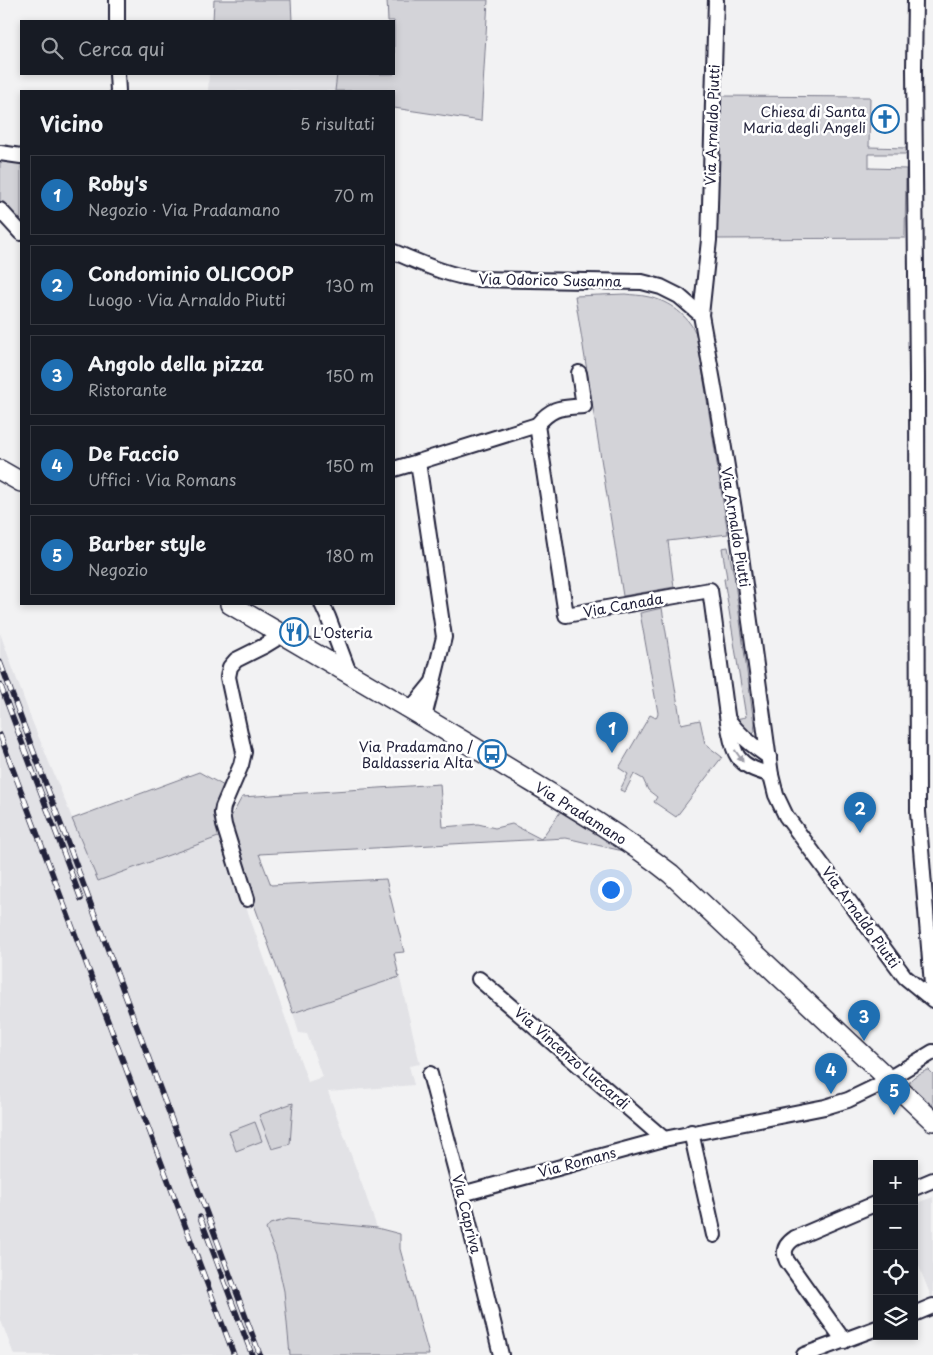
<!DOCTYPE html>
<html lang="it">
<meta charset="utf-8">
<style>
body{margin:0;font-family:"Playpen Sans",sans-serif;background:#20242c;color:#f1f3f6}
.controls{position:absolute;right:15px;bottom:15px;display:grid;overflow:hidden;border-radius:0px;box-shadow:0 2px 8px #0003}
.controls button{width:45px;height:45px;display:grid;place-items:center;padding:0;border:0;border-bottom:1px solid #363941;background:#171b24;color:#f1f3f6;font:25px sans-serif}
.you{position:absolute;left:610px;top:889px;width:18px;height:18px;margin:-12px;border:4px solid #fff;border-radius:50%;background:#1a73e8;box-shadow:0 0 0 8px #1a73e833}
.badge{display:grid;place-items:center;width:32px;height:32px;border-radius:50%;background:#1f6fb2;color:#fff;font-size:16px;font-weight:700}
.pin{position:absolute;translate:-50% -41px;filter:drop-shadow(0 1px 2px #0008)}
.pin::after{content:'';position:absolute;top:26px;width:18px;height:15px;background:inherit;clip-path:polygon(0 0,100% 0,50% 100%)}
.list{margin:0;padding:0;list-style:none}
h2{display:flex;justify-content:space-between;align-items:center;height:65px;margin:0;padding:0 20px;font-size:21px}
h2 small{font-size:16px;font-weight:400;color:#9ea1a6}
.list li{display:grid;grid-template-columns:32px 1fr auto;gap:15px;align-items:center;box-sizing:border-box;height:80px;margin:0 10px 10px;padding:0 10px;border:1px solid #363941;border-radius:0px}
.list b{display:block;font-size:19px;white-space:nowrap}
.list p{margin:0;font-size:16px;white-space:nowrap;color:#9ea1a6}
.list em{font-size:16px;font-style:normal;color:#9ea1a6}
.icon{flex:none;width:28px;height:28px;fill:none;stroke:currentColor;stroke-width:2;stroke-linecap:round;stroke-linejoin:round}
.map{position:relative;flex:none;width:933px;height:1355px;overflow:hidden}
.search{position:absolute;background:#171b24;box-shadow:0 2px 8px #0003;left:20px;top:20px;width:375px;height:55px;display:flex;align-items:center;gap:12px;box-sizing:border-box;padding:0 18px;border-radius:0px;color:#9ea1a6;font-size:19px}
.panel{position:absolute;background:#171b24;box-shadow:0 2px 8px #0003;left:20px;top:90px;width:375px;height:515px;border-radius:0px}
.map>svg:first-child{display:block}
.built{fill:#e2e2e6}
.green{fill:#d3d3d8;stroke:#7a7a8a}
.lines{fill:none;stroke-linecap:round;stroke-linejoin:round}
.street-casing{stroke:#22223b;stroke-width:18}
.secondary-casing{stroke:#22223b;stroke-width:22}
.street{stroke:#fff;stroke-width:14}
.secondary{stroke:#fff;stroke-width:19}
.rail-casing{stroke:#22223b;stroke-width:5.5}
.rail{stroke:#fff;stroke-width:4;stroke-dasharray:11;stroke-linecap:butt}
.oneway{fill:#9c9ca7}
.labels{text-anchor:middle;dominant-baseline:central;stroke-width:5;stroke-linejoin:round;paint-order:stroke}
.poi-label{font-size:14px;fill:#22223b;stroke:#fff;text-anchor:end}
.street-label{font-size:14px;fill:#22223b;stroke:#fff}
</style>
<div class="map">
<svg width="933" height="1355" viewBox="0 0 933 1355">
<rect width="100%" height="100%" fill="#f2f2f3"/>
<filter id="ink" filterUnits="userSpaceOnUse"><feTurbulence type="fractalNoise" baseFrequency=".02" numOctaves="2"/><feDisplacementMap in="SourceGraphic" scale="10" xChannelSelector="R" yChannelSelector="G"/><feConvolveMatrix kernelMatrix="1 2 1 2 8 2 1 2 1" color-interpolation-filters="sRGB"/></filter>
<g filter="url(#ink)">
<g class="built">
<path d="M209 74H337L335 91H208Z"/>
<path d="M0 633 32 721 98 881 221 836 308 1082 322 1077 307 1034 299 1033 293 1013 251 896 386 879 404 952 394 953 420 1064 409 1066 414 1085 328 1092 365 1193 377 1228 288 1219 266 1229 276 1255 284 1291 290 1355H14L0 1318Z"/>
<path d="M933 1197V1299H932L914 1254V1204Z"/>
</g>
<g class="green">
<path d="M214 0H291L292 21H213Z"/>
<path d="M387 0H488L481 121 394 108V91H335L337 74H394V21H388Z"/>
<path d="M721 96 870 97 869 147 907 148V154H869V168L906 169 905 238 717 239Z"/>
<path d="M0 161 21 164V228L0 204Z"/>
<path d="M625 294C632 295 641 295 649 297 669 301 689 316 697 336L728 534 668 541 674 587 623 596 575 296Z"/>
<path d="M728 547 734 576 755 731 752 736 735 719 746 717 724 579 727 578 722 548Z"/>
<path d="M662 608 681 724 700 720 705 744 722 757 676 817 654 802 657 797 648 790 643 779 634 774 625 792 620 790 628 774 619 768 650 715 656 718 658 713 640 613Z"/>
<path d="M199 772 226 787 213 813 221 836 98 881 72 819Z"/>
<path d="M440 784 443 827 478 824 495 828 512 824 541 839 561 811 623 851 566 838 259 854 271 885 386 879 404 952 394 953 399 977 293 1013 251 896 230 819 242 797Z"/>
<path d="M927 1070H929L933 1074V1106H931L909 1087C908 1077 920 1074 927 1070Z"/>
<path d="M293 1103 290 1144 272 1149 259 1115Z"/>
<path d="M255 1122 262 1141 236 1151 229 1132Z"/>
<path d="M288 1219 377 1228 400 1234V1249L429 1355H290L284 1291 276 1255 266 1229 270 1224Z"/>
</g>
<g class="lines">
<defs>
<g id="street">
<path d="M117 0V21"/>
<path d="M716 0 709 240 701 315 714 387 738 534 771 775 776 795 786 816 905 977 933 1000"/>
<path d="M915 0 914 69 917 377 918 812 933 997"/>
<path d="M117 74 118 91"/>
<path d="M0 153 21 156"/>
<path d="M0 210 21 233"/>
<path d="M394 252C421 263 448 276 477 279L642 282 661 287 679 296 701 315"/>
<path d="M537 425C553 406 561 408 584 406L579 373"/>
<path d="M394 469 418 462"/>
<path d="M322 604 328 617 349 673"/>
<path d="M433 682 444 637 418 462 537 425 566 615 710 590C715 624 719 659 724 693 726 708 730 746 738 757 746 768 759 771 771 775"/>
<path d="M411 709 433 682 424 717"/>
<path d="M729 721C740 736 753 746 769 757"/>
<path d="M247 899 224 825 222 813 223 807 241 765 244 752 228 677 230 667 236 660 264 646 282 635"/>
<path d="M479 979 664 1139"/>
<path d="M430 1074 462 1194 501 1355"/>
<path d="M691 1132 714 1235"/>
<path d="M914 1188 933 1180"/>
<path d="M462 1194 664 1139 825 1107 848 1100 875 1087 933 1052"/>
<path d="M914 1314 933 1306"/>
<path d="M844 1341 787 1261C782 1251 786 1244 795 1238L877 1203"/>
<path d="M804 1355 877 1328"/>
</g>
<g id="secondary">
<path d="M0 470 21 482"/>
<path d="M230 604C322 658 414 711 505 766 561 800 619 833 671 874L933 1121"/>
</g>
</defs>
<use href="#street" class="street-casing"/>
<use href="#secondary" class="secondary-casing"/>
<use href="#street" class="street"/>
<use href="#secondary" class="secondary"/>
<defs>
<g id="rail">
<path d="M0 662 260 1355"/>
<path d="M0 684 81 899"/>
<path d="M0 735 234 1355"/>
<path d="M200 1217 252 1355"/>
</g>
</defs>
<use href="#rail" class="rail-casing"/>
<use href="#rail" class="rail"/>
</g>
<defs><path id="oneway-solid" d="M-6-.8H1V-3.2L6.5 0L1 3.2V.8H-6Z" transform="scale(1.25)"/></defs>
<use class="oneway" href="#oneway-solid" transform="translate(739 756) rotate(55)"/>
</g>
<defs>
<symbol id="church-ring" viewBox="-11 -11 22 22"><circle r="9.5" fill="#fff" stroke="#1f6fb2" stroke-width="1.5"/><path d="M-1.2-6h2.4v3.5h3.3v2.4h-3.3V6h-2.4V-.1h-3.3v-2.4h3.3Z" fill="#1f6fb2"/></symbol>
<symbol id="restaurant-ring" viewBox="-11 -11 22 22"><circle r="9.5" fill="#fff" stroke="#1f6fb2" stroke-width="1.5"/><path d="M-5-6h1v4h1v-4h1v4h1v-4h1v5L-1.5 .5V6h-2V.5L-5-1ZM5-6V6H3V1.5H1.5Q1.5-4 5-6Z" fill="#1f6fb2"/></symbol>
<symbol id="bus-ring" viewBox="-11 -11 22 22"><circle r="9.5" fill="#fff" stroke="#1f6fb2" stroke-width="1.5"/><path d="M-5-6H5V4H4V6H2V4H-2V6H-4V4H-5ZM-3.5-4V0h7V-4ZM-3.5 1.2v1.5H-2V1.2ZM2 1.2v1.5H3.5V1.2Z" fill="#1f6fb2"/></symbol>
</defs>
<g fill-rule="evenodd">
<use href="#church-ring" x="869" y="103" width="32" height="32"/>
<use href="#restaurant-ring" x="278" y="616" width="32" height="32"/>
<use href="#bus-ring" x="476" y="738" width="32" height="32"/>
</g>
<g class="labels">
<g class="poi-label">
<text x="866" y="111">Chiesa di Santa<tspan x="866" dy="16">Maria degli Angeli</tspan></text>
<text x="313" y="632" text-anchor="start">L'Osteria</text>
<text x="473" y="746">Via Pradamano /<tspan x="473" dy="16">Baldasseria Alta</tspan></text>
</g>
<g class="street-label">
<text transform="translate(712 125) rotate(-88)">Via Arnaldo Piutti</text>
<text transform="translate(550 280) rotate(1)">Via Odorico Susanna</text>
<text transform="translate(736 527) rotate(81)">Via Arnaldo Piutti</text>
<text transform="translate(623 605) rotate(-10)">Via Canada</text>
<text transform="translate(581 813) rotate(32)">Via Pradamano</text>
<text transform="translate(861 917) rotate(54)">Via Arnaldo Piutti</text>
<text transform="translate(572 1058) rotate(41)">Via Vincenzo Luccardi</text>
<text transform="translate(577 1162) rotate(-15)">Via Romans</text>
<text transform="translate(467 1214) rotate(76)">Via Capriva</text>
</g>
</g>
</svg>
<div class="controls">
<button>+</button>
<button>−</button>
<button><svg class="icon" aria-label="locate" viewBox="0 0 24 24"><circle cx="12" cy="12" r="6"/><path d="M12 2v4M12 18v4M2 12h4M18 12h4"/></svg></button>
<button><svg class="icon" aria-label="layers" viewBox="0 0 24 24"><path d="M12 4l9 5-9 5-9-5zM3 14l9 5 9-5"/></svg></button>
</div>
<div class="you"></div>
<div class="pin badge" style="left:612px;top:753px">1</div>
<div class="pin badge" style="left:860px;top:833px">2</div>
<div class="pin badge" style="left:864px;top:1041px">3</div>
<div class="pin badge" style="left:831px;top:1094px">4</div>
<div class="pin badge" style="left:894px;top:1115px">5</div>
<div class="search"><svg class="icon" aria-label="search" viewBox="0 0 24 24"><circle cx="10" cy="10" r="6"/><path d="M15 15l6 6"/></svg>Cerca qui</div>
<section class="panel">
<h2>Vicino<small>5 risultati</small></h2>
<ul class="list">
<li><span class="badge">1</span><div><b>Roby's</b><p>Negozio · Via Pradamano</p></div><em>70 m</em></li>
<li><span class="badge">2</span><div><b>Condominio OLICOOP</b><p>Luogo · Via Arnaldo Piutti</p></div><em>130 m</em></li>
<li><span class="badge">3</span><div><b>Angolo della pizza</b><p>Ristorante</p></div><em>150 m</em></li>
<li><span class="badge">4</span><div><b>De Faccio</b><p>Uffici · Via Romans</p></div><em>150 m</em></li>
<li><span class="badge">5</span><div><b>Barber style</b><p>Negozio</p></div><em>180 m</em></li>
</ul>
</section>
</div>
